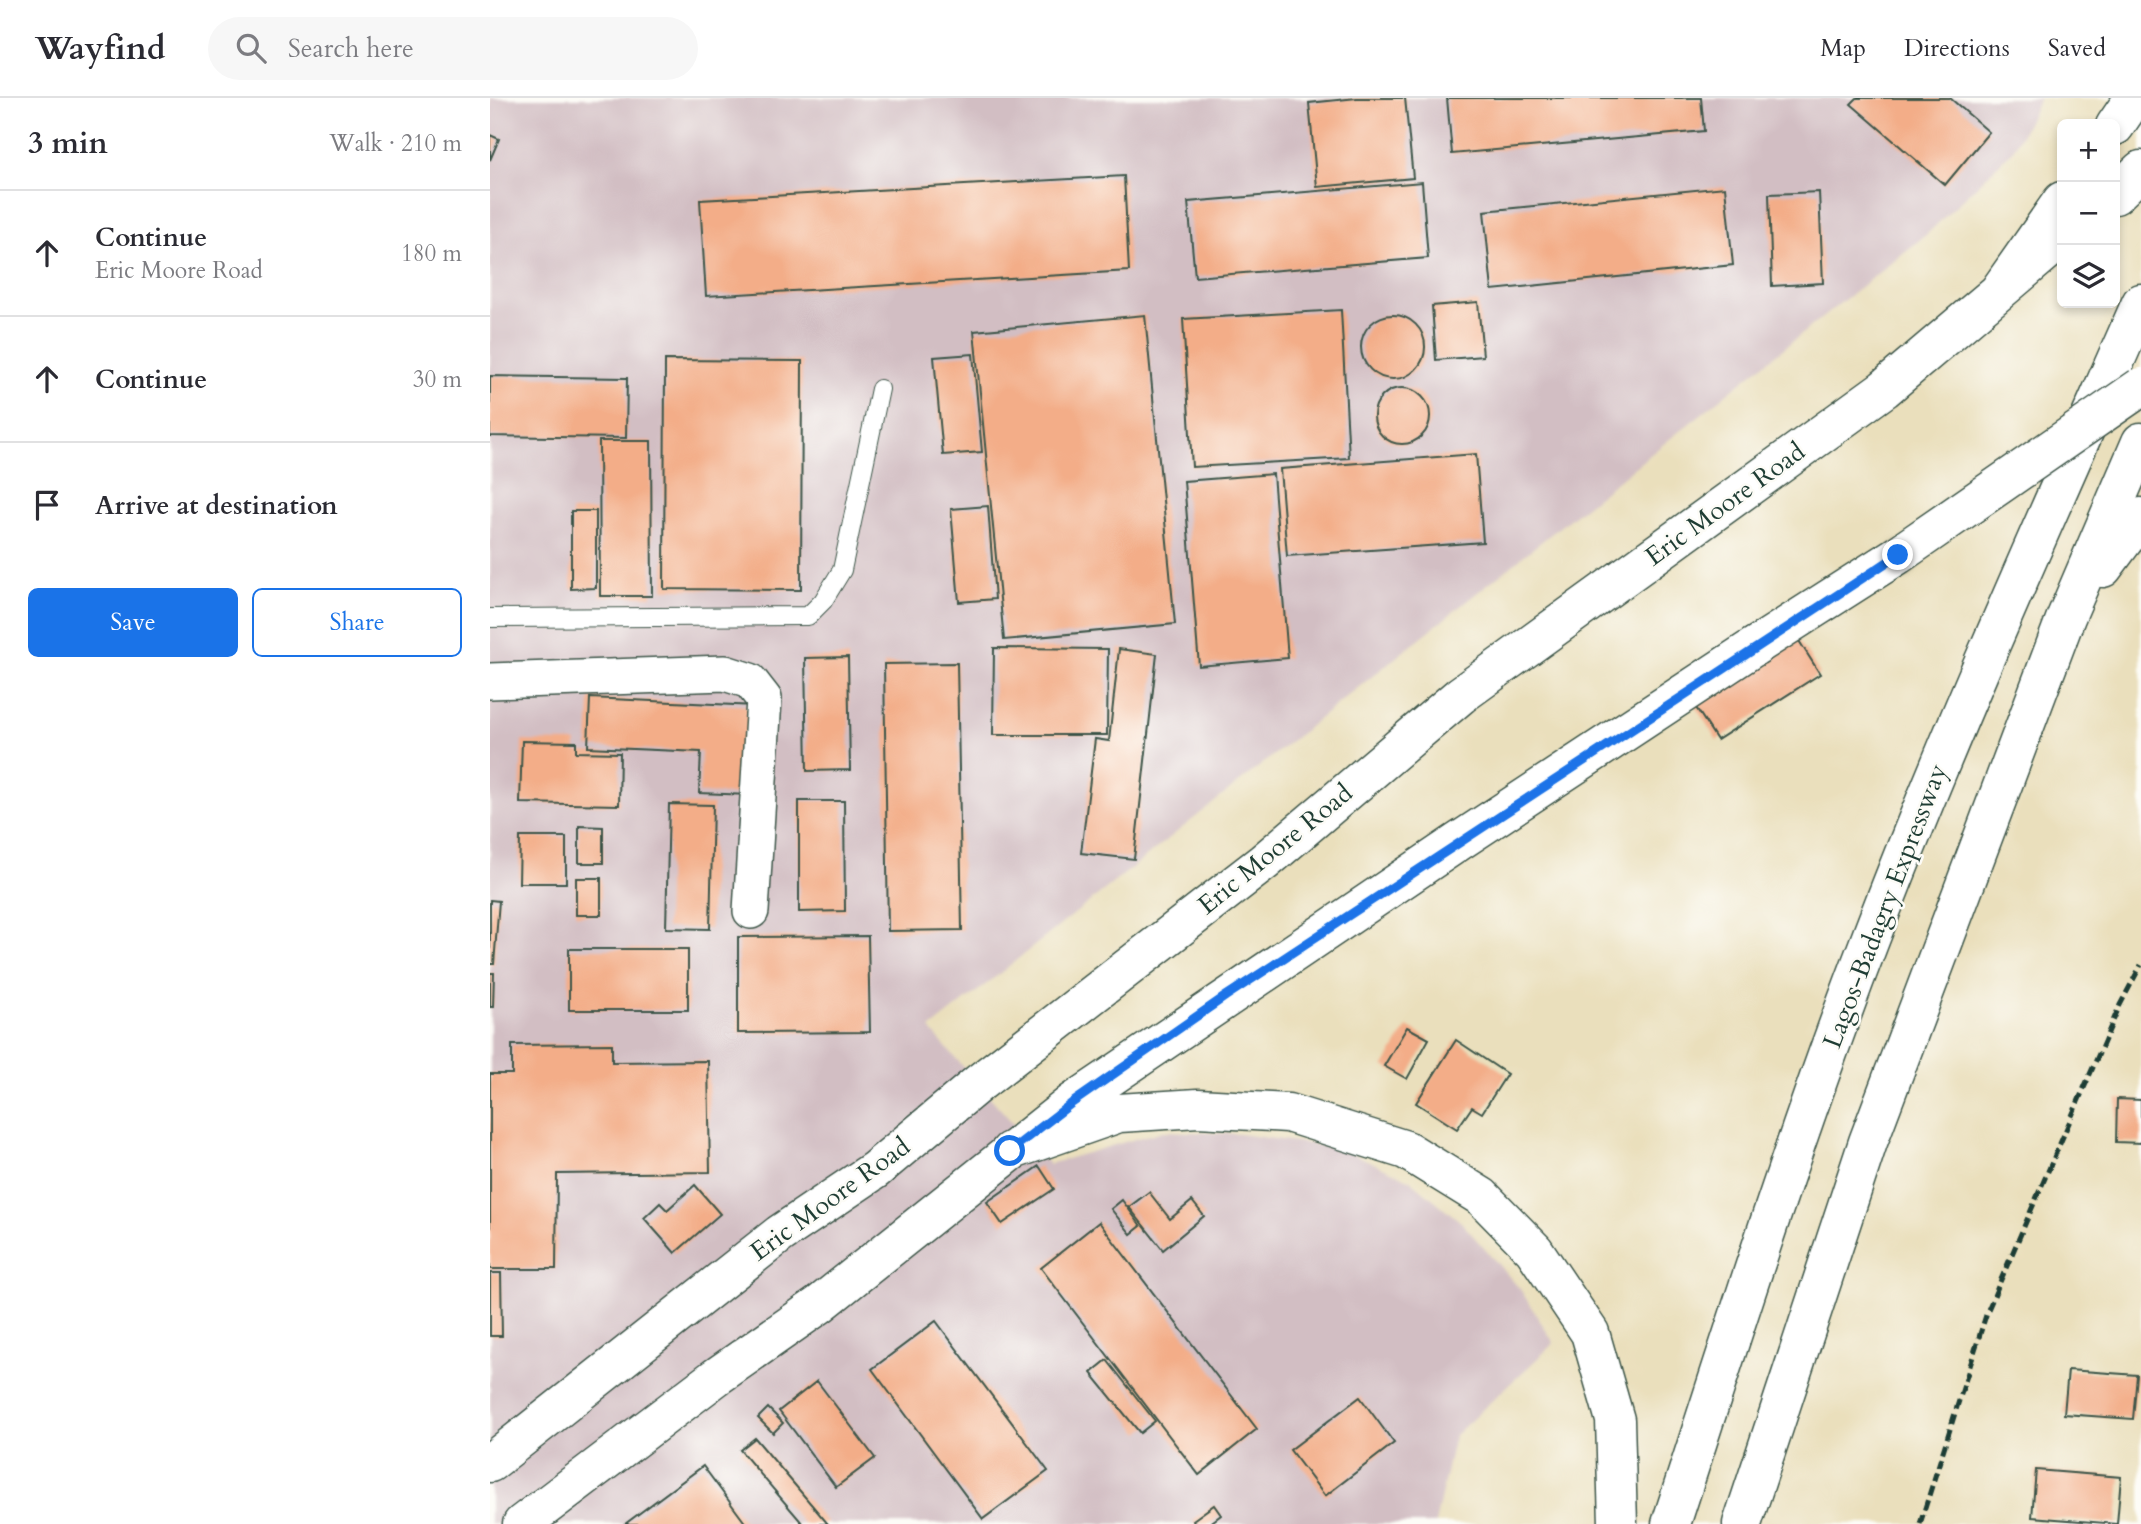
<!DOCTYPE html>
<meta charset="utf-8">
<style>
body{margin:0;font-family:Cardo,serif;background:#f7f7f7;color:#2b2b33}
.controls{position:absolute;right:21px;top:21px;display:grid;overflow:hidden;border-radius:10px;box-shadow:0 4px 10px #0003}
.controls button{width:63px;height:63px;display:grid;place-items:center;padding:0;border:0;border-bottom:2px solid #e1e1e2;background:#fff;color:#2b2b33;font:35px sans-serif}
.stop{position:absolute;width:21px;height:21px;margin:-16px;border:5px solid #1a73e8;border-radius:50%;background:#fff}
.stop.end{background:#1a73e8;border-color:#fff;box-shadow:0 2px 7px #0008}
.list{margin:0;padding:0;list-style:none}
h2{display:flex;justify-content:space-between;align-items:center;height:91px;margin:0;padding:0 28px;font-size:30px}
h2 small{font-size:23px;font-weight:400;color:#7c7c81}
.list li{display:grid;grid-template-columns:46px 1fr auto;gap:21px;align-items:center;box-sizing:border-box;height:126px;padding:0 28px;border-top:2px solid #e1e1e2}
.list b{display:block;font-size:26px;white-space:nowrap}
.list p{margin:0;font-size:23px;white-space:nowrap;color:#7c7c81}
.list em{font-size:23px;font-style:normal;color:#7c7c81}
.actions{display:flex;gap:14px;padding:21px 28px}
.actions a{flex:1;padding:16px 0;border:2px solid #1a73e8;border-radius:10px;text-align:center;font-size:24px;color:#1a73e8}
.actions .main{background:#1a73e8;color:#fff}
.icon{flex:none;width:38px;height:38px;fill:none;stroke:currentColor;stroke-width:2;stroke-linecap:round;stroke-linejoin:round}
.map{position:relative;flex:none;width:1651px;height:1426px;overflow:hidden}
header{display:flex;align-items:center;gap:42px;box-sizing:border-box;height:98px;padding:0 35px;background:#fff;border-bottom:2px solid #e1e1e2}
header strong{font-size:33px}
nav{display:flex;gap:38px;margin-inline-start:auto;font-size:24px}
.search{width:490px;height:63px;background:#f7f7f7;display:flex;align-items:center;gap:18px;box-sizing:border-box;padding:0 24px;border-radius:38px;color:#7c7c81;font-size:26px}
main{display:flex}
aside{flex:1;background:#fff}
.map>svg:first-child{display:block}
.industrial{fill:#d2bec3}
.building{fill:#f3ad88}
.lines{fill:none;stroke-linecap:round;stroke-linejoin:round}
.service-casing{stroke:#3d5548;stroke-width:20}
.minor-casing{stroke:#3d5548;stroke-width:38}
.tertiary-casing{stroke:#3d5548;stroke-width:41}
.trunk-casing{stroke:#3d5548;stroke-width:41}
.service{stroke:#fff;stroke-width:18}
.minor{stroke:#fff;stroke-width:35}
.tertiary{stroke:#fff;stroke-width:38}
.trunk{stroke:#fff;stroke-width:38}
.rail{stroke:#1f3d34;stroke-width:5;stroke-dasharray:10 5;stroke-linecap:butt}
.tertiary-bridge-casing{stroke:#3d5548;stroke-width:41;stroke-linecap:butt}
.tertiary-bridge{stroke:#fff;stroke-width:38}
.route{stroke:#1a73e8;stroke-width:9}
.labels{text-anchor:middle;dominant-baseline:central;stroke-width:5;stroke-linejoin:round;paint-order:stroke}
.street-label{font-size:26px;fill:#1f3d34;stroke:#fdfcf7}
</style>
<header>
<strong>Wayfind</strong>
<div class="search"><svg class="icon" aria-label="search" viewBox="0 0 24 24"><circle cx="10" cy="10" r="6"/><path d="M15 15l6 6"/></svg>Search here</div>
<nav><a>Map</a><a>Directions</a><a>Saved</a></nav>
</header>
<main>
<aside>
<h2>3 min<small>Walk · 210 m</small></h2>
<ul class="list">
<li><svg class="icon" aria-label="ahead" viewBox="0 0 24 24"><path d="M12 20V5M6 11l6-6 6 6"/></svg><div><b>Continue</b><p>Eric Moore Road</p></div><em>180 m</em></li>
<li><svg class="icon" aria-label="ahead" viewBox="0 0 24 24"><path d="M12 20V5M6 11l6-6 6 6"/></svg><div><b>Continue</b></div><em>30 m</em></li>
<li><svg class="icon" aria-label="arrive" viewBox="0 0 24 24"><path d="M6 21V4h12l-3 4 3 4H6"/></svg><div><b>Arrive at destination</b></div></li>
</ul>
<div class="actions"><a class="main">Save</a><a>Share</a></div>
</aside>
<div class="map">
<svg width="1651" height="1426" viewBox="0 0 1651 1426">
<rect width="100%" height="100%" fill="#fdfcf7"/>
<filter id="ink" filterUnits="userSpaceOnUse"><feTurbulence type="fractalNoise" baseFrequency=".0143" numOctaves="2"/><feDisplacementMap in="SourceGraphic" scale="14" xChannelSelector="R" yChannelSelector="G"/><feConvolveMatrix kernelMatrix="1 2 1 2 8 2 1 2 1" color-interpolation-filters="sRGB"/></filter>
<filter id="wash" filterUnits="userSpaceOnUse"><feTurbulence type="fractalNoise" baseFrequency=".00686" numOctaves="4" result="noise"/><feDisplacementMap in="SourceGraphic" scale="28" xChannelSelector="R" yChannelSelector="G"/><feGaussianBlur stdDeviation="1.57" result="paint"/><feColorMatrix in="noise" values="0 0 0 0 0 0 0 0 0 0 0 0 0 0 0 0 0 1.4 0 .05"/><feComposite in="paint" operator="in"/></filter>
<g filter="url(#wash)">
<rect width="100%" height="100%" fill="#eadfbc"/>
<path class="industrial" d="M0 0H1550L1523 52 1437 136 440 931 559 1066 673 1033 749 1036 850 1050 919 1081 971 1124 1030 1191 1064 1245 964 1338 945 1426H0Z"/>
<g id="blocks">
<g class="building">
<path d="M867 0H915L923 80 827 89 819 5Z"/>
<path d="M957 0H1211L1214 33 962 56Z"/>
<path d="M1367 0H1460L1499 34 1455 87 1361 6Z"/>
<path d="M0 37 9 41 0 62Z"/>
<path d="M634 78 639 173 216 198 210 102Z"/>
<path d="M932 84 938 160 705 179 698 104Z"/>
<path d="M1235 89 1243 167 1002 192 994 113Z"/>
<path d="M1329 94 1333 185 1282 188 1279 96Z"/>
<path d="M988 204 993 258 946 262 942 208Z"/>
<path d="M851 212 859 360 702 369 693 221Z"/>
<circle cx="903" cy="249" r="32"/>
<path d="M655 217 685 526 514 542 484 233Z"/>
<path d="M483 256 492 354 453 357 444 259Z"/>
<path d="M175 262 312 263 311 492 174 491Z"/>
<path d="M0 278 137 280 136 340 0 338Z"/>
<circle cx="912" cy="318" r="28"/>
<path d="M109 343H161L162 498H110Z"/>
<path d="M986 356 993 444 797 458 790 371Z"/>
<path d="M783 376 798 560 709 568 694 383Z"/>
<path d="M498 408 505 501 469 504 461 411Z"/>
<path d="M81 413H106V490L81 491Z"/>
<path d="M1306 538 1330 576 1227 642 1203 605Z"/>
<path d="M504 550 618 551 617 637H503Z"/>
<path d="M629 551 667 556 644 761 591 755 605 641 619 643Z"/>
<path d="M358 559 360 672 317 673 315 560Z"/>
<path d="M467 565 472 832 398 833 394 566Z"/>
<path d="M100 600 265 608 260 697 209 695 211 654 98 649Z"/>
<path d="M32 643 86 644V654L130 655 129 707 30 705Z"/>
<path d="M309 703H354L355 813 309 814Z"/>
<path d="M179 706 223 707 220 831 176 830Z"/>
<path d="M89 728 113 729V765H89Z"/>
<path d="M30 739H76V785H29Z"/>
<rect x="86" y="780" width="25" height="37"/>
<path d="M0 802 9 803 4 866H0Z"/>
<path d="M378 838 380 934 248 935V839Z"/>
<rect x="79" y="851" width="119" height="61"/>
<path d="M0 875H4L3 909H0Z"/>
<path d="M917 929 939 941 917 981 894 968Z"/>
<path d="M966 942 1017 976 992 1015 982 1009 967 1031 926 1005Z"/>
<path d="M122 946V964L218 963 220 1074 67 1076 66 1171H0V976H22V947Z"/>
<path d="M1627 1001 1651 1002V1045L1626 1044Z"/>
<path d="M549 1068 564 1091 512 1126 497 1104Z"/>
<path d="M205 1087 230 1116 185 1155 154 1120 170 1105 177 1112Z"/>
<path d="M659 1094 680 1121 702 1103 714 1118 673 1152 639 1109Z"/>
<path d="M632 1102 651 1128 641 1136 621 1111Z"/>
<path d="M609 1124 767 1331 709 1377 551 1170Z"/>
<path d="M0 1175H11L12 1238H0Z"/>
<path d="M446 1223 558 1373 493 1421 382 1271Z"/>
<path d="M617 1262 665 1323 650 1335 601 1275Z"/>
<path d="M1578 1272 1647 1277 1643 1321 1574 1316Z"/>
<path d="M327 1283 385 1360 346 1389 289 1313Z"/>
<path d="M870 1299 904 1345 835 1398 800 1352Z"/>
<path d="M278 1310 293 1325 283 1335 268 1320Z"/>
<path d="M265 1340 338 1426H313L250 1352Z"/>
<path d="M213 1368 256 1426H135Z"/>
<path d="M1546 1372 1631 1379 1627 1426 1542 1419Z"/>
<path d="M724 1407 731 1417 719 1426H705L703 1422Z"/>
</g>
</g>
</g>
<g filter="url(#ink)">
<use href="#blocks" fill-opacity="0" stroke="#3d5548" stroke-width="2"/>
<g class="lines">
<defs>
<path id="service" d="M0 520 318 518 333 503 352 472 390 291"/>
<path id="minor" d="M0 583 235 575 260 583 274 601 261 813"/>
<g id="tertiary">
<path d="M1625 97 1651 72"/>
<path d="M0 1365 290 1136 385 1072 489 985 774 764 971 597 1394 291 1572 140"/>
<path d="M32 1426 226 1279 329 1207 582 1005 968 744 1264 549"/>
</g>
<g id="trunk">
<path d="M1625 28 1644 0"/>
<path d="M1511 190 1572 103"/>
<path d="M1613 470 1651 419"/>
<path d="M520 1053 629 1015 708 1010 798 1015 916 1052 992 1099 1044 1152 1100 1235 1125 1322 1128 1426"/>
<path d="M1181 1426C1244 1232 1305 1037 1378 847 1461 630 1557 418 1651 205"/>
<path d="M1252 1426 1378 1044 1576 519 1651 344"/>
</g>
</defs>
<use href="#service" class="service-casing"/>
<use href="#minor" class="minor-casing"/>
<use href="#tertiary" class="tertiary-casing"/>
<use href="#trunk" class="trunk-casing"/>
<use href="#service" class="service"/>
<use href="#minor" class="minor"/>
<use href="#tertiary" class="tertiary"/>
<use href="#trunk" class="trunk"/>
<path class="rail" d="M1430 1426 1497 1214 1630 907 1651 867"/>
<defs>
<path id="tertiary-bridge" d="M1264 549 1408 457 1651 289"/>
</defs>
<use href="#tertiary-bridge" class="tertiary-bridge-casing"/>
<use href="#tertiary-bridge" class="tertiary-bridge"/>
</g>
</g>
<g class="lines" filter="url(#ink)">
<path class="route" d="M520 1053 582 1005 736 898 1408 457"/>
</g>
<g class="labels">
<g class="street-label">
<text transform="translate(1235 406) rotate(-36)">Eric Moore Road</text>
<text transform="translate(785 751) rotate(-39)">Eric Moore Road</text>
<text transform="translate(1395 808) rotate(-69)">Lagos-Badagry Expressway</text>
<text transform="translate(340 1101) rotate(-36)">Eric Moore Road</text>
</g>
</g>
</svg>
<div class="controls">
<button>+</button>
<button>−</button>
<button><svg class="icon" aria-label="layers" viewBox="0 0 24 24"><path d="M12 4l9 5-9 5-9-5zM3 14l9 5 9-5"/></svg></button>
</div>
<div class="stop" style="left:520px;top:1053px"></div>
<div class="stop end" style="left:1408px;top:457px"></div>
</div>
</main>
